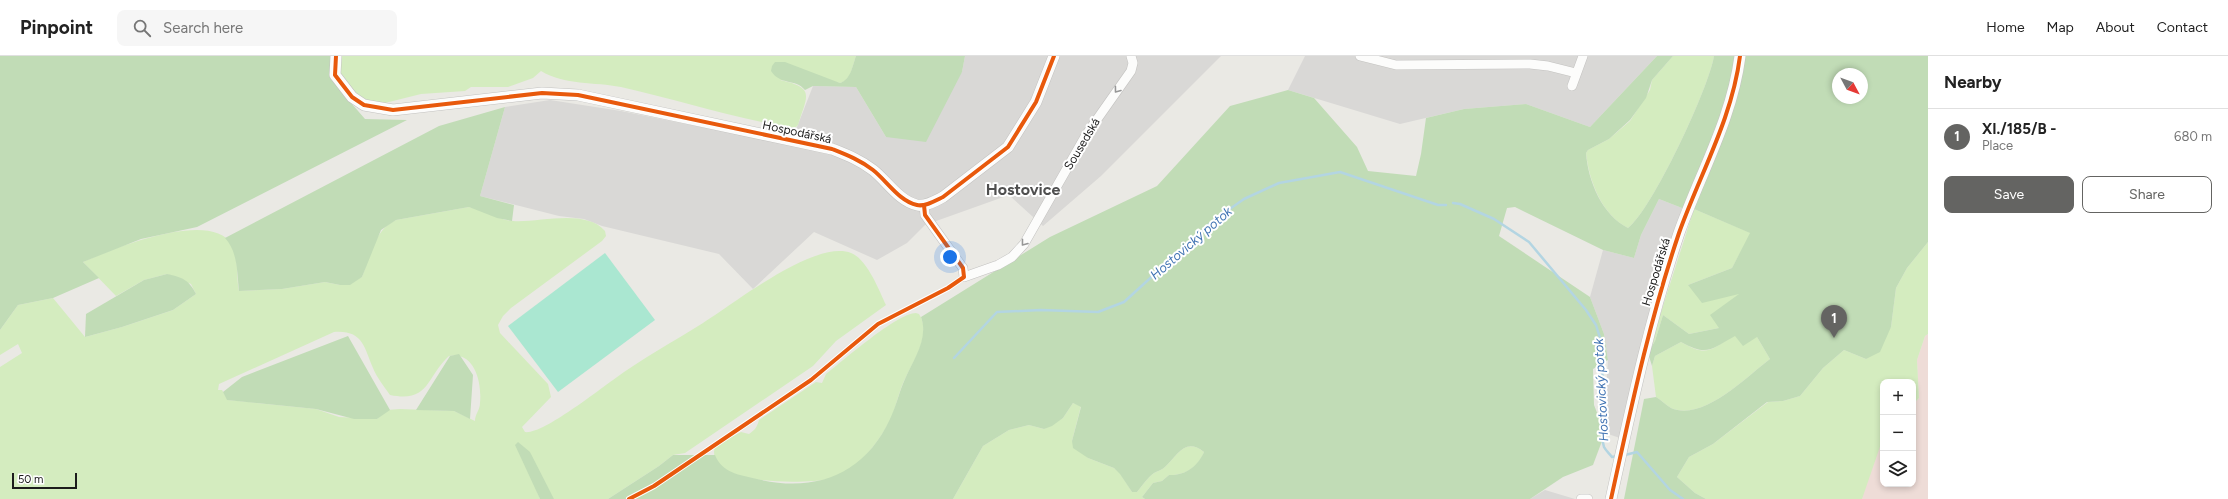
<!DOCTYPE html>
<meta charset="utf-8">
<style>
body{margin:0;font-family:Figtree,sans-serif;background:#f6f6f6;color:#222}
.controls{position:absolute;right:12px;bottom:12px;display:grid;overflow:hidden;border-radius:8px;box-shadow:0 2px 6px #0003}
.controls button{width:36px;height:36px;display:grid;place-items:center;padding:0;border:0;border-bottom:1px solid #e0e0e0;background:#fff;color:#222;font:20px sans-serif}
.compass{position:absolute;left:1832px;top:12px;width:36px;height:36px;border-radius:50%;background:#fff;box-shadow:0 2px 6px #0003;rotate:131deg}
.scale{position:absolute;left:12px;bottom:10px;width:65px;box-sizing:border-box;padding-left:4px;border:2px solid #1c1c1c;border-top:0;font-size:11px;line-height:14px;white-space:nowrap;color:#1c1c1c;-webkit-text-stroke:3px #fff;paint-order:stroke}
.you{position:absolute;left:950px;top:201px;width:14px;height:14px;margin:-10px;border:3px solid #fff;border-radius:50%;background:#1a73e8;box-shadow:0 0 0 6px #1a73e833}
.badge{display:grid;place-items:center;width:26px;height:26px;border-radius:50%;background:#646462;color:#fff;font-size:13px;font-weight:700}
.pin{position:absolute;translate:-50% -33px;filter:drop-shadow(0 1px 2px #0008)}
.pin::after{content:'';position:absolute;top:21px;width:14px;height:12px;background:inherit;clip-path:polygon(0 0,100% 0,50% 100%)}
.list{margin:0;padding:0;list-style:none}
h2{display:flex;justify-content:space-between;align-items:center;height:52px;margin:0;padding:0 16px;font-size:17px}
h2 small{font-size:13px;font-weight:400;color:#767676}
.list li{display:grid;grid-template-columns:26px 1fr auto;gap:12px;align-items:center;box-sizing:border-box;height:56px;padding:0 16px;border-top:1px solid #e0e0e0}
.list b{display:block;font-size:15px;white-space:nowrap}
.list p{margin:0;font-size:13px;white-space:nowrap;color:#767676}
.list em{font-size:13px;font-style:normal;color:#767676}
.actions{display:flex;gap:8px;padding:12px 16px}
.actions a{flex:1;padding:9px 0;border:1px solid #646462;border-radius:8px;text-align:center;font-size:14px;color:#646462}
.actions .main{background:#646462;color:#fff}
.icon{flex:none;width:22px;height:22px;fill:none;stroke:currentColor;stroke-width:2;stroke-linecap:round;stroke-linejoin:round}
.map{position:relative;flex:none;width:1928px;height:443px;overflow:hidden}
header{display:flex;align-items:center;gap:24px;box-sizing:border-box;height:56px;padding:0 20px;background:#fff;border-bottom:1px solid #e0e0e0}
header strong{font-size:19px}
nav{display:flex;gap:22px;margin-inline-start:auto;font-size:14px}
.search{width:280px;height:36px;background:#f6f6f6;display:flex;align-items:center;gap:10px;box-sizing:border-box;padding:0 14px;border-radius:8px;color:#767676;font-size:15px}
main{display:flex}
aside{flex:1;background:#fff}
.map>svg:first-child{display:block}
.residential{fill:#d9d8d6}
.commercial{fill:#eedcd7}
.grass{fill:#d4ecbf;fill-rule:evenodd}
.forest{fill:#c1dcb6;fill-rule:evenodd}
.pitch{fill:#aae7d1}
.lines{fill:none;stroke-linecap:round;stroke-linejoin:round}
.stream{stroke:#b3d5e2;stroke-width:2.5}
.minor-casing{stroke:#c3c2c0;stroke-width:10}
.tertiary-casing{stroke:#c3c2c0;stroke-width:12}
.minor{stroke:#fcfcfb;stroke-width:9}
.tertiary{stroke:#fcfcfb;stroke-width:11}
.cycleway-casing{stroke:#fff;stroke-width:6}
.cycleway{stroke:#e8590c;stroke-width:4}
.oneway{stroke:#979797}
.labels{text-anchor:middle;dominant-baseline:central;stroke-width:4;stroke-linejoin:round;paint-order:stroke}
.street-label{font-size:12px;fill:#1c1c1c;stroke:#fff}
.water-label{font-size:13px;font-style:italic;fill:#4073b3;stroke:#fff}
.district-label{font-size:16px;font-weight:bold;fill:#4f4f4f;stroke:#fff}
</style>
<header>
<strong>Pinpoint</strong>
<div class="search"><svg class="icon" aria-label="search" viewBox="0 0 24 24"><circle cx="10" cy="10" r="6"/><path d="M15 15l6 6"/></svg>Search here</div>
<nav><a>Home</a><a>Map</a><a>About</a><a>Contact</a></nav>
</header>
<main>
<div class="map">
<svg width="1928" height="443" viewBox="0 0 1928 443">
<rect width="100%" height="100%" fill="#eae9e4"/>
<g class="residential">
<path d="M965 0H1221L1101 120 1043 170 1009 139 925 169 907 187 877 204 814 176 753 233 719 198 602 170 584 163 559 160 480 140 505 51 550 44 621 55 790 89 813 30 856 31 886 81 962 16Z"/>
<path d="M1305 0H1657L1590 71 1526 48 1464 53 1400 68 1288 34Z"/>
<path d="M1659 143 1682 152 1644 277 1620 382 1605 377 1604 361 1608 304 1604 278 1590 241 1603 194 1634 202 1641 179Z"/>
<path d="M1545 434 1575 443H1530Z"/>
</g>
<path class="commercial" d="M1928 278V443H1855L1883 382V428H1913V348L1919 342 1917 304 1925 280Z"/>
<g class="grass">
<path d="M341 0H856L850 19 845 25 840 27 824 23 780 24C816 32 807 39 798 69L795 72C736 63 679 44 621 31 595 26 564 29 541 15L533 22 508 31H471L465 35 421 38 381 48 352 41 341 24Z"/>
<path d="M1673 0H1714C1709 32 1652 154 1628 172 1602 159 1589 125 1586 97L1588 94 1609 83 1630 65 1650 34 1652 24Z"/>
<path d="M469 151C484 154 498 164 513 165 539 167 585 152 605 175L606 180 602 185 511 252 503 260 498 269 500 277 548 328 551 341 522 371 525 376C542 379 597 335 613 324 641 303 673 286 703 267 732 249 815 183 851 197 867 203 879 234 886 249L836 285 813 310 685 397 673 399 659 410 608 443H554L536 433 540 443H0V311L22 297 18 288 0 299V274L18 249 53 242 85 281 122 271 173 254 196 238 191 228 167 218 144 224 116 240 83 206C111 193 212 152 232 189 239 202 236 221 239 235L282 233 325 226 340 229 362 221C370 200 375 173 396 164ZM334 276C363 274 364 291 373 312 377 322 384 330 390 339 430 347 426 321 449 300 475 295 482 327 480 347 480 354 475 358 475 365L454 355 400 353 387 354 377 363 339 361 316 353 228 344 222 334H218L219 328Z"/>
<path d="M1694 153 1751 177 1732 212 1688 229 1741 237 1719 272 1689 278 1663 259 1655 285 1648 297Z"/>
<path d="M1928 186V278L1925 280 1917 304 1919 342 1913 348V326H1883V382L1862 443H1706L1695 437 1677 421 1689 401 1713 388 1768 346 1783 345 1800 340 1823 312 1844 294 1866 303 1891 271 1896 232 1907 212Z"/>
<path d="M916 257 919 258C932 278 914 304 906 321 900 332 897 346 893 358 885 377 868 400 851 413 845 417 837 421 829 423 807 428 703 431 715 390L741 376 749 378C755 374 757 371 759 364L816 326 822 327 826 318C843 305 897 257 916 257Z"/>
<path d="M1735 279 1757 281 1770 303C1746 321 1703 366 1671 352 1666 349 1661 344 1656 341L1652 310 1655 300 1681 286C1708 302 1711 293 1735 279Z"/>
<path d="M1073 347 1081 350 1072 385 1088 402 1114 412 1120 417 1132 436H1137C1142 430 1147 422 1154 417 1157 415 1162 414 1165 411 1178 399 1185 381 1204 396 1199 410 1185 420 1169 419L1162 425 1153 427 1142 441 1145 443H953L983 390 1009 374 1029 369 1044 373 1063 362Z"/>
</g>
<g class="forest">
<path d="M0 0H340L339 33 365 63 407 64 197 171 141 183 83 206 99 222 53 242 18 249 0 274Z"/>
<path d="M856 0H965L962 16 926 86 886 81 856 31 813 30 805 34C795 22 781 30 771 15L772 10 775 6H785L840 27C851 23 852 11 856 0Z"/>
<path d="M1657 0H1673L1652 24 1646 42 1630 64 1609 83 1588 94 1586 97C1588 125 1602 159 1628 172 1652 154 1709 32 1714 0H1928V186L1907 212 1896 232 1891 271 1880 296 1866 303 1844 294 1823 312 1800 340 1783 345 1767 346 1713 388 1689 401 1677 421 1695 437 1706 443H1624L1644 343 1656 341C1661 344 1666 349 1671 352 1703 366 1746 321 1770 303L1757 281 1743 290 1735 280C1711 293 1708 301 1681 286L1655 300 1652 310 1648 297 1655 285 1663 259 1689 278 1719 272 1710 259 1739 238 1702 247 1688 229 1732 212 1750 177 1694 153 1682 152 1659 143 1641 179 1634 202 1603 194 1515 151 1507 152 1499 180 1590 241 1604 278 1608 304 1593 313 1594 349 1605 377 1593 409 1563 421 1530 443H1145L1142 441 1153 427 1162 425 1169 419C1185 420 1198 410 1204 396 1185 381 1178 399 1165 411 1162 414 1157 415 1154 417 1147 422 1142 430 1137 436H1132L1120 418 1114 412 1088 402 1073 392 1072 385 1081 351 1073 347 1063 362 1052 370 1044 373 1029 369 1009 374 983 390 953 443H608L659 410 673 399H715C722 417 740 419 757 423 815 437 864 419 890 363 896 351 899 336 905 323 913 304 929 283 921 261L1050 181 1157 130 1230 50 1288 34 1314 42 1357 91 1368 115 1416 120 1421 98 1426 62 1464 53 1526 48 1590 71ZM1838 18H1862V42H1838Z"/>
<path d="M505 51 480 140 514 149 512 165 497 162 469 151 396 164 381 174 362 221 350 229H340L325 226 282 233 239 235C237 217 238 196 225 182L439 70Z"/>
<path d="M167 218C182 221 189 224 196 238L173 254 122 271 85 281 86 258 144 224Z"/>
<path d="M348 280 390 354 377 363H354L316 353 227 344 223 336 242 321Z"/>
<path d="M459 298 473 319 470 363 454 355 416 354 450 300Z"/>
<path d="M518 386 530 396 554 443H540L515 389Z"/>
</g>
<path class="pitch" d="M605 197 655 264 558 336 508 270Z"/>
<g class="lines">
<g class="stream">
<path d="M1453 147 1460 148 1494 163 1529 186 1586 254 1596 269 1601 285 1603 332C1598 341 1601 381 1604 391 1606 395 1610 398 1612 401L1618 400"/>
<path d="M954 302 997 256 1041 254 1098 256 1124 246 1214 164 1244 143 1279 127 1340 116 1438 149H1446"/>
<path d="M1625 399 1637 396 1670 434 1683 443"/>
</g>
<defs>
<g id="minor">
<path d="M1360 0 1396 9 1530 8 1548 10 1576 17"/>
<path d="M1572 30 1583 0"/>
<path d="M924 149 925 159 963 212 964 221 998 209 1012 201 1024 188 1086 79 1131 15 1133 7 1131 0"/>
<path d="M1581 443H1588"/>
</g>
<g id="tertiary">
<path d="M336 0 335 19 352 41 364 49 393 54 542 37 578 39 832 93C847 99 860 104 873 114 887 125 899 145 917 149 925 151 935 145 943 141L1008 91 1036 46 1054 0"/>
<path d="M1611 443C1631 352 1649 266 1679 177 1700 118 1732 63 1740 0"/>
</g>
</defs>
<use href="#minor" class="minor-casing"/>
<use href="#tertiary" class="tertiary-casing"/>
<use href="#minor" class="minor"/>
<use href="#tertiary" class="tertiary"/>
<defs>
<g id="cycleway">
<path d="M336 0 335 19 352 41 364 49 393 54 542 37 578 39 832 93C847 99 860 104 873 114 887 125 899 145 917 149 925 151 935 145 943 141L1008 91 1036 46 1054 0"/>
<path d="M629 443 654 430 811 324 878 268 948 232 964 221 963 212 925 159 924 149"/>
<path d="M1611 443C1631 352 1649 266 1679 177 1700 118 1732 63 1740 0"/>
</g>
</defs>
<use href="#cycleway" class="cycleway-casing"/>
<use href="#cycleway" class="cycleway"/>
</g>
<defs><path id="oneway-chevron" d="M-2-3.5L2.5 0L-2 3.5" fill="none" stroke-width="1.6" stroke-linecap="round" stroke-linejoin="round"/></defs>
<g class="oneway">
<use href="#oneway-chevron" transform="translate(1117 34) rotate(127)"/>
<use href="#oneway-chevron" transform="translate(1024 187) rotate(128)"/>
</g>
<g class="labels">
<g class="street-label">
<text transform="translate(797 76) rotate(12)">Hospodářská</text>
<text transform="translate(1082 88) rotate(-59)">Sousedská</text>
<text transform="translate(1656 216) rotate(-73)">Hospodářská</text>
</g>
<g class="water-label">
<text transform="translate(1191 187) rotate(-41)">Hostovický potok</text>
<text transform="translate(1601 334) rotate(-93)">Hostovický potok</text>
</g>
<g class="district-label">
<text x="1023" y="133">Hostovice</text>
</g>
</g>
</svg>
<div class="controls">
<button>+</button>
<button>−</button>
<button><svg class="icon" aria-label="layers" viewBox="0 0 24 24"><path d="M12 4l9 5-9 5-9-5zM3 14l9 5 9-5"/></svg></button>
</div>
<svg class="compass" viewBox="-18 -18 36 36"><path d="M0-13l5 13h-10z" fill="#e53935"/><path d="M0 13l5-13h-10z" fill="#767676"/></svg>
<div class="scale">50 m</div>
<div class="you"></div>
<div class="pin badge" style="left:1834px;top:282px">1</div>
</div>
<aside>
<h2>Nearby<small></small></h2>
<ul class="list">
<li><span class="badge">1</span><div><b>XI./185/B -</b><p>Place</p></div><em>680 m</em></li>
</ul>
<div class="actions"><a class="main">Save</a><a>Share</a></div>
</aside>
</main>
